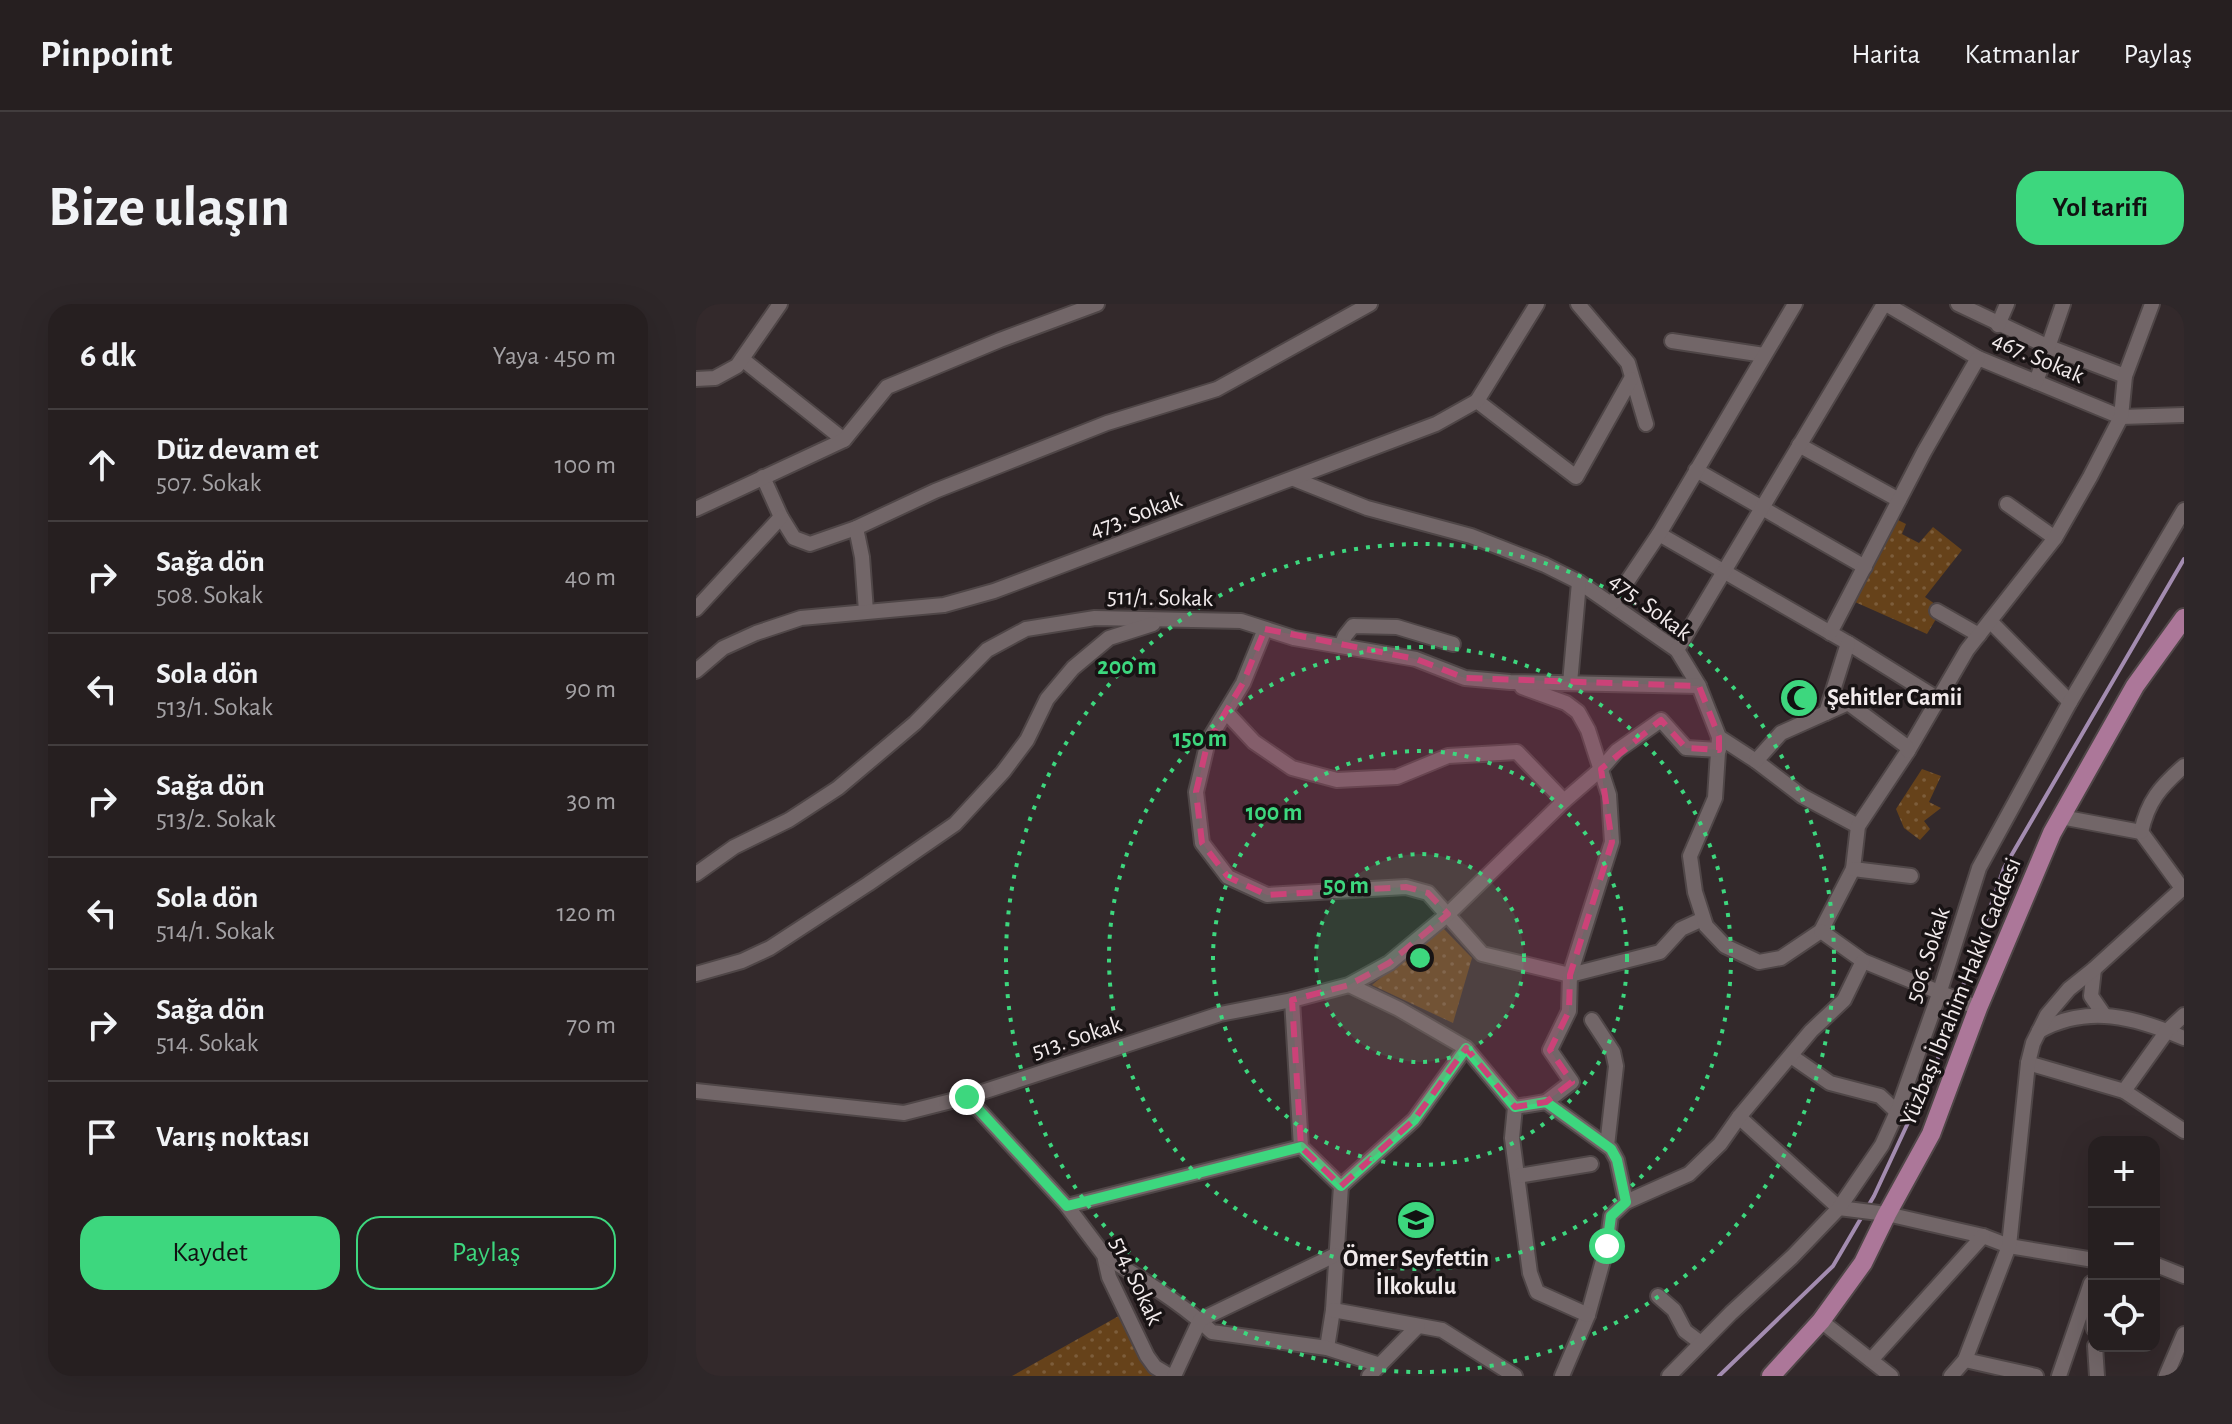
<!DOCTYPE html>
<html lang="tr">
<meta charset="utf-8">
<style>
body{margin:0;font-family:"Alegreya Sans",sans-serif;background:#2e2729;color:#f1f3f6}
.controls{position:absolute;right:24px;bottom:24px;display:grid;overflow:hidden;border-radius:16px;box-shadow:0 8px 32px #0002}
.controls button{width:72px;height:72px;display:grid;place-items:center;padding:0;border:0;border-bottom:2px solid #423d3e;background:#261f20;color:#f1f3f6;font:40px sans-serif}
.stop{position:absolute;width:24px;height:24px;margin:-18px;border:6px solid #3dd77e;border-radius:50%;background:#fff}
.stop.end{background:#3dd77e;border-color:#fff;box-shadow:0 2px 8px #0008}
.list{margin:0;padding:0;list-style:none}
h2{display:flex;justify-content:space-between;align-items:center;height:104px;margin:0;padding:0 32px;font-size:34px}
h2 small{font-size:26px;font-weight:400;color:#a4a2a5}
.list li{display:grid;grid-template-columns:52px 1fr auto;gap:24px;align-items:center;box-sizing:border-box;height:112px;padding:0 32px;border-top:2px solid #423d3e}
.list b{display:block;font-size:30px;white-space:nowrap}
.list p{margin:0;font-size:26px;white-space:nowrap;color:#a4a2a5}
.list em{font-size:26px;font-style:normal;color:#a4a2a5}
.actions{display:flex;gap:16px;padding:24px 32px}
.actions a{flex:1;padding:18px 0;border:2px solid #3dd77e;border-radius:24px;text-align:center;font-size:28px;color:#3dd77e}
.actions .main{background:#3dd77e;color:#111}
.icon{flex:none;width:44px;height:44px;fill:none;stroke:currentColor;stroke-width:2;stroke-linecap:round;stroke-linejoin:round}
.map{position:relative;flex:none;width:1488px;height:1072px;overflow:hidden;border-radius:24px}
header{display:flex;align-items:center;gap:48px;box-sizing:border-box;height:112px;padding:0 40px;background:#261f20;border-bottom:2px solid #423d3e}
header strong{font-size:38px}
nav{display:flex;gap:44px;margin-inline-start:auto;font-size:28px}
.intro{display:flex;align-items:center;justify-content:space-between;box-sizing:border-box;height:192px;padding:0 48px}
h1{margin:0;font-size:56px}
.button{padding:20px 36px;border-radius:24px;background:#3dd77e;color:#111;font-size:28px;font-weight:700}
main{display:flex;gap:48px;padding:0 48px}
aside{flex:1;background:#261f20;border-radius:24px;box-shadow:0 8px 32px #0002}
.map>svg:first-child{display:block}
.green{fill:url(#green-dots)}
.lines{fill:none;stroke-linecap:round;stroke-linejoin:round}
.stream{stroke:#a38cb0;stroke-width:4}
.minor-casing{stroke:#4f4647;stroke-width:18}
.major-casing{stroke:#4f4647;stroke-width:22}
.minor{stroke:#726668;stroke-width:14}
.major{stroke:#ac7799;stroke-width:18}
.route{stroke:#3dd77e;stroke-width:10}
.marked{fill:#cc4278;fill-opacity:0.2;stroke:#cc4278;stroke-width:6;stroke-dasharray:16 10;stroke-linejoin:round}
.ring{fill:none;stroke:#3dd77e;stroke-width:4;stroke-dasharray:4 8}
.labels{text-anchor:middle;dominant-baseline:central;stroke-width:7;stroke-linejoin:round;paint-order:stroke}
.street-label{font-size:24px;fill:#f2ebec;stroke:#181314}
.poi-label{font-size:24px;font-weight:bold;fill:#f2ebec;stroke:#181314;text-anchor:start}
.centre{fill:#3dd77e;stroke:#181314;stroke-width:4}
.ring-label{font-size:24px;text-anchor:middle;font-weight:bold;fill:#3dd77e;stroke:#181314;stroke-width:7;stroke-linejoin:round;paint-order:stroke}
</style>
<header>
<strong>Pinpoint</strong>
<nav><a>Harita</a><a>Katmanlar</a><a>Paylaş</a></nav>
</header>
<div class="intro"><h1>Bize ulaşın</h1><a class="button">Yol tarifi</a></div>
<main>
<aside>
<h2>6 dk<small>Yaya · 450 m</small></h2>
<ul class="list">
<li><svg class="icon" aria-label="ahead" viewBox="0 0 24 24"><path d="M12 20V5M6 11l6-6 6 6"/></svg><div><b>Düz devam et</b><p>507. Sokak</p></div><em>100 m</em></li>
<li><svg class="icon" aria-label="right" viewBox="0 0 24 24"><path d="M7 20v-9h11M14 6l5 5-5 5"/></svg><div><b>Sağa dön</b><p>508. Sokak</p></div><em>40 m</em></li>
<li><svg class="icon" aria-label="left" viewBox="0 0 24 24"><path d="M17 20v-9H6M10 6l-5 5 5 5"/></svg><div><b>Sola dön</b><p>513/1. Sokak</p></div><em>90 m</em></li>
<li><svg class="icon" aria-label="right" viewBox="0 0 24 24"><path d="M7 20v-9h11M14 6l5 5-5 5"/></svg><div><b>Sağa dön</b><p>513/2. Sokak</p></div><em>30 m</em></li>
<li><svg class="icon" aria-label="left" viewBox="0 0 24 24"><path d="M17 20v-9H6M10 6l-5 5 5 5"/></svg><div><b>Sola dön</b><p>514/1. Sokak</p></div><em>120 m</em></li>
<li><svg class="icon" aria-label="right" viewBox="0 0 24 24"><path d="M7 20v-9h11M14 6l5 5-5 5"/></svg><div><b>Sağa dön</b><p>514. Sokak</p></div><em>70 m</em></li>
<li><svg class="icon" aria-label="arrive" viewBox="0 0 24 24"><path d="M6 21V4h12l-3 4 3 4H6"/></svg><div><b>Varış noktası</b></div></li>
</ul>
<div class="actions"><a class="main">Kaydet</a><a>Paylaş</a></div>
</aside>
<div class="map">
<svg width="1488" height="1072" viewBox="0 0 1488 1072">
<defs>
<pattern id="green-dots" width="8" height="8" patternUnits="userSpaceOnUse" patternTransform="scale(2)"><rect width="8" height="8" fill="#66421a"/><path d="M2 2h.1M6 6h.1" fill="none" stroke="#7c5d3b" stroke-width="1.8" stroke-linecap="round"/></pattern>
</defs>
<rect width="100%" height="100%" fill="#33292b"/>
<g class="green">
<path d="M1202 216 1210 220 1206 230 1223 239 1237 223 1266 246 1229 293 1246 305 1231 330 1159 298 1178 262 1176 260Z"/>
<path d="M1226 465 1245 472 1233 498 1245 504 1228 517 1234 525 1224 536 1208 524 1200 505Z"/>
<path d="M746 623 776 654 757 719 676 681Z"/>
<path d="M428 1009 461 1072H316Z"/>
</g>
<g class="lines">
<g class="stream">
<path d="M1263 693 1308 564 1488 255"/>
<path d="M1023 1072 1137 962 1178 892 1243 752 1260 701"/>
</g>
<defs>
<g id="minor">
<path d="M882 0 932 59 950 120"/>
<path d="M1190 0 1282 54 1425 113 1488 111"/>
<path d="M1262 0 1353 43 1429 72"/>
<path d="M1302 21 1311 0"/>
<path d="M976 37 1068 51"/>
<path d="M46 55 148 136"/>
<path d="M0 75 19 74 41 62 84 0"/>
<path d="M1340 78 1367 0"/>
<path d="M781 97 880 173 935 75"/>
<path d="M1103 141 1203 196"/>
<path d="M1000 166 1169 263"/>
<path d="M67 173 85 213 98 234 114 240 160 224 239 187 411 119 521 85 674 0"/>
<path d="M598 175 671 204 775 232 849 261 883 278 981 346 1003 382 1023 433 1060 457 1106 492 1162 522"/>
<path d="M1311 200 1359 234"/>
<path d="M0 205 148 136 191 83 304 36 401 0"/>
<path d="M160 224 166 253 170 307"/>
<path d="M963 230 1152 339 1242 395"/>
<path d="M916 300 963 230 1099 0"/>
<path d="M0 305 85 213"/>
<path d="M1241 307 1283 331"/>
<path d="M1294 317 1374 398"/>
<path d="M569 325 547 379 512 437 500 488 506 539 532 573 571 591 710 583 732 589 786 650 874 671 964 648 985 625 1007 615"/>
<path d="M1134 329 1228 148 1282 54"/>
<path d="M645 342 649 332 657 322 701 323 757 340"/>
<path d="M981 346 1188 0"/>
<path d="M0 367 27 344 60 329 105 314 248 301 298 287 740 120 781 97 841 0"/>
<path d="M874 379 883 278"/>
<path d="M826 383 870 399 882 408 892 426 913 491 916 538 874 671 873 707 854 746 876 778 850 798 915 845 921 856 930 898 915 912 911 942 892 1011 866 1072"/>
<path d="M530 408 558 438 596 464 641 476 701 473 752 452 821 448 868 497"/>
<path d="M1130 409 1152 339"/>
<path d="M1023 433 1019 494 994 552 999 588 1010 622 1029 642 1063 658 1085 654 1125 627 1157 565 1162 522 1212 447 1271 346 1359 234 1394 173 1425 113 1429 72 1456 0"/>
<path d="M1060 457 1085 429 1152 399 1210 442 1212 447"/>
<path d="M1365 513 1445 528 1486 584"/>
<path d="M1445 528C1452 497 1464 483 1488 462"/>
<path d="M1157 565 1215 572"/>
<path d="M0 570 38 543 93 516 142 484 219 419 291 346 330 325 399 314 545 317 598 334 720 355 769 374 814 378 1003 382"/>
<path d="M1125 627 1167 657 1282 704"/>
<path d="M1398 665 1395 692 1408 711"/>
<path d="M0 670 46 657 74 644 172 580 259 520 307 468 331 436 351 395 377 364 413 334 457 320"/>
<path d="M653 681 703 705 770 744 819 803 816 834 834 969 841 988 892 1011"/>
<path d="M596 696 605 843 645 882 637 1006 631 1044"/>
<path d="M896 716 917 748 920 762 911 842"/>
<path d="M1343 727C1392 700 1439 713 1488 734"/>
<path d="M1095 752 1134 779 1184 792 1201 808"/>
<path d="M1332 759 1428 787 1488 827"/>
<path d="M0 787 208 809 271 793 524 710 596 696 653 681 693 659 752 610 868 497 905 465 921 447 965 416 990 444 1023 446"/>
<path d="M1428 787 1471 727 1488 711"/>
<path d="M271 793 371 902 408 951 413 973 451 1052 459 1063 474 1072"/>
<path d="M819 803 850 798"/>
<path d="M1043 813 1143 904 1191 910 1287 932 1313 942 1398 956"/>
<path d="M822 872 895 860"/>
<path d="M645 882 718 816 770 744"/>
<path d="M930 898 993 870 1024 840 1043 813 1115 727 1148 696 1167 657"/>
<path d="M371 902 605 843"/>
<path d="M408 951C444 975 484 997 516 1028L631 1044 684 1061"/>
<path d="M1458 960 1488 972"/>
<path d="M1395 985 1398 1025"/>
<path d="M962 992 978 1006 989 1027 1005 1039"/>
<path d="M637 1006 746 1026 819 1072"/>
<path d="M1125 1017 1195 1072"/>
<path d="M1399 1042 1401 1072"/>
<path d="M1175 1056 1287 932"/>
<path d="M1269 1056 1340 1072"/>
<path d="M478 1072 504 1016 639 951"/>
<path d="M673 1072 722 1022"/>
<path d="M973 1072 1035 1009 1096 953 1143 904 1186 841 1201 808 1243 690 1283 564 1374 398 1488 206"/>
<path d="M1255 1072 1269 1056 1313 942 1332 759 1337 739 1351 711 1373 685 1398 665 1488 583"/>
<path d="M1363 1072 1395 979"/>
<path d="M1470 1072 1488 1030"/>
</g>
<path id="major" d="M1075 1072 1125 1017 1167 959 1191 910 1235 830 1282 704 1356 529 1439 382 1488 314"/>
</defs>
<use href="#minor" class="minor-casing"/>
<use href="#major" class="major-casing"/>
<use href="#minor" class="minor"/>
<use href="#major" class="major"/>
</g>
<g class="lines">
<path class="route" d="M271 793 371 902 605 843 645 882 718 816 770 744 819 803 850 798 915 845 921 856 930 898 915 912 911 942"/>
</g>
<path class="marked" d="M569 325 720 355 769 374 1003 382 1023 433V446L990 444 965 416 905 465 916 538 874 671 873 707 854 746 876 778 850 798 819 803 770 744 718 816 645 882 605 843 596 696 653 681 693 659 752 610 732 589 710 583 571 591 532 573 506 539 500 488 512 437 547 379Z"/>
<circle cx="724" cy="654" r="104" fill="#3dd77e" fill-opacity=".12"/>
<g class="ring">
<circle cx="724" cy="654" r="104"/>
<circle cx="724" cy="654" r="207"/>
<circle cx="724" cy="654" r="311"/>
<circle cx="724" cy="654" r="414"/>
</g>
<defs>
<symbol id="mosque-disc" viewBox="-11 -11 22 22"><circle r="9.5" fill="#3dd77e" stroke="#181314"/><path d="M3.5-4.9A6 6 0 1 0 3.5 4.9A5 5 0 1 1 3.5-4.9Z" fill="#111"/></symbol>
<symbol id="school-disc" viewBox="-11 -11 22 22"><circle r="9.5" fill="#3dd77e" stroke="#181314"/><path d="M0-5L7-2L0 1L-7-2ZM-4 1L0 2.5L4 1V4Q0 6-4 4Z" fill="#111"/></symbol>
</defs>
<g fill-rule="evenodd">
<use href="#mosque-disc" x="1081" y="372" width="44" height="44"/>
<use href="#school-disc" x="698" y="894" width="44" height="44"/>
</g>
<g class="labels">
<g class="street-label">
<text transform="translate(1342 54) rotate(23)">467. Sokak</text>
<text transform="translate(440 211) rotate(-20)">473. Sokak</text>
<text transform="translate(464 294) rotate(1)">511/1. Sokak</text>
<text transform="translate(954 303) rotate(37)">475. Sokak</text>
<text transform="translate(1232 651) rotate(-72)">506. Sokak</text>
<text transform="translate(1265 688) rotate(-68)">Yüzbaşı İbrahim Hakkı Caddesi</text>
<text transform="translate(381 734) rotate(-18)">513. Sokak</text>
<text transform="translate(440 977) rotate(65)">514. Sokak</text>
</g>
<g class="poi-label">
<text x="1131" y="394">Şehitler Camii</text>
<text x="720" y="955" text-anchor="middle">Ömer Seyfettin<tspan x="720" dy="28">İlkokulu</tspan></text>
</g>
</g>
<circle cx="724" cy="654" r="12" class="centre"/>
<g class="ring-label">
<text x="431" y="370">200 m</text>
<text x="504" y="442">150 m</text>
<text x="578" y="516">100 m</text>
<text x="650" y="589">50 m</text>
</g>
</svg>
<div class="controls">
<button>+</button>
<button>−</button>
<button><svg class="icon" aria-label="locate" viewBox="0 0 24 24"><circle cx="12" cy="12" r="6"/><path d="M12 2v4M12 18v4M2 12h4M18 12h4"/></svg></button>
</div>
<div class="stop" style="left:911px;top:942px"></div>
<div class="stop end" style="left:271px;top:793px"></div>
</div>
</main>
